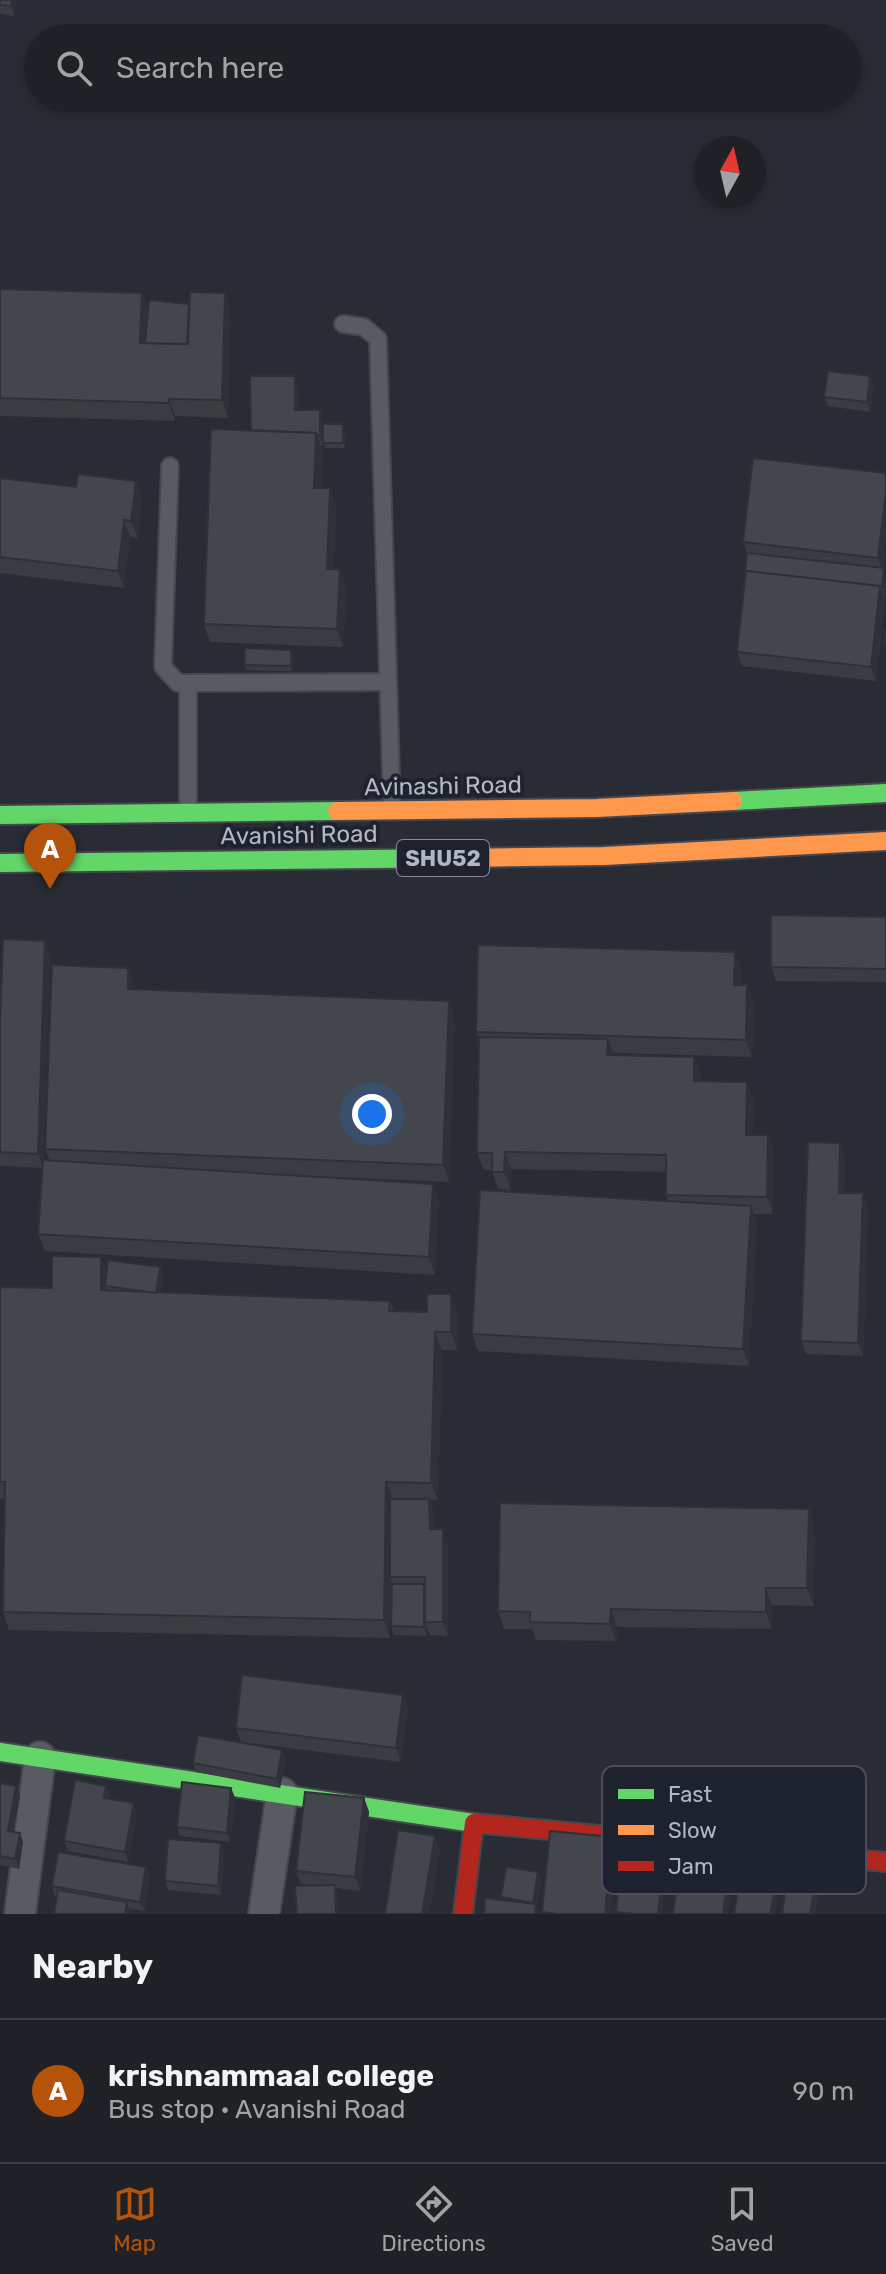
<!DOCTYPE html>
<meta charset="utf-8">
<style>
body{margin:0;font-family:Rubik,sans-serif;background:#2c2e33;color:#f1f3f6}
.compass{position:absolute;left:694px;top:136px;width:72px;height:72px;border-radius:50%;background:#1f2127;box-shadow:0 4px 12px #0003;rotate:8deg}
.you{position:absolute;left:372px;top:1114px;width:28px;height:28px;margin:-20px;border:6px solid #fff;border-radius:50%;background:#1a73e8;box-shadow:0 0 0 12px #1a73e833}
.badge{display:grid;place-items:center;width:52px;height:52px;border-radius:50%;background:#b45309;color:#fff;font-size:26px;font-weight:700}
.pin{position:absolute;translate:-50% -66px;filter:drop-shadow(0 2px 4px #0008)}
.pin::after{content:'';position:absolute;top:42px;width:28px;height:24px;background:inherit;clip-path:polygon(0 0,100% 0,50% 100%)}
.list{margin:0;padding:0;list-style:none}
h2{display:flex;justify-content:space-between;align-items:center;height:104px;margin:0;padding:0 32px;font-size:34px}
h2 small{font-size:26px;font-weight:400;color:#a1a3a7}
.list li{display:grid;grid-template-columns:52px 1fr auto;gap:24px;align-items:center;box-sizing:border-box;height:144px;padding:0 32px;border-top:2px solid #3c3e44}
.list b{display:block;font-size:30px;white-space:nowrap}
.list p{margin:0;font-size:26px;white-space:nowrap;color:#a1a3a7}
.list em{font-size:26px;font-style:normal;color:#a1a3a7}
.icon{flex:none;width:44px;height:44px;fill:none;stroke:currentColor;stroke-width:2;stroke-linecap:round;stroke-linejoin:round}
.map{position:relative;flex:none;width:886px;height:1914px;overflow:hidden}
.search{position:absolute;background:#1f2127;box-shadow:0 4px 12px #0003;left:24px;right:24px;top:24px;height:88px;display:flex;align-items:center;gap:20px;box-sizing:border-box;padding:0 28px;border-radius:44px;color:#a1a3a7;font-size:30px}
.sheet{height:248px;background:#1f2127}
nav{display:flex;justify-content:space-around;align-items:center;box-sizing:border-box;height:112px;border-top:2px solid #3c3e44;background:#1f2127;font-size:22px;color:#a1a3a7}
nav a{display:grid;justify-items:center;gap:4px}
nav .on{color:#b45309}
.map>svg:first-child{display:block}
.lines{fill:none;stroke-linecap:round;stroke-linejoin:round}
.lane-casing{stroke:#45474d;stroke-width:20}
.street-casing{stroke:#45474d;stroke-width:34}
.fast-casing{stroke:#45474d;stroke-width:22}
.slow-casing{stroke:#45474d;stroke-width:22}
.jam-casing{stroke:#45474d;stroke-width:22}
.lane{stroke:#595b62;stroke-width:16}
.street{stroke:#595b62;stroke-width:30}
.fast{stroke:#63d668;stroke-width:18}
.slow{stroke:#ff974d;stroke-width:18}
.jam{stroke:#b3261e;stroke-width:18}
.wall{fill:#3a3c42}
.shaded-wall{fill:#2f3136}
.building{fill:#43464d;stroke:#2f3136;stroke-width:2}
.labels{text-anchor:middle;dominant-baseline:central;stroke-width:8;stroke-linejoin:round;paint-order:stroke}
.shield{fill:#1d222e;stroke:#868a98;stroke-width:2}
.shield-label{font-size:22px;font-weight:bold;fill:#b3b7c5}
.street-label{font-size:24px;fill:#b3b7c5;stroke:#1d222e}
.key{fill:#1d222e;stroke:#4a4f5b;stroke-width:2}
.key-label{font-size:22px;fill:#b3b7c5}
</style>
<div class="map">
<svg width="886" height="1914" viewBox="0 0 886 1914">
<rect width="100%" height="100%" fill="#292c34"/>
<g class="lines">
<defs>
<g id="lane">
<path d="M343 324 364 327 378 339 392 809"/>
<path d="M170 466 163 667 178 683 388 682"/>
<path d="M188 683V811"/>
</g>
<g id="street">
<path d="M20 1914 40 1757"/>
<path d="M264 1914 282 1793"/>
</g>
<g id="fast">
<path d="M733 801 886 793"/>
<path d="M0 815 337 811"/>
<path d="M0 863 463 858"/>
<path d="M0 1752 474 1823"/>
</g>
<g id="slow">
<path d="M337 811 597 808 733 801"/>
<path d="M463 858 604 856 886 841"/>
</g>
<path id="jam" d="M463 1914 474 1823 886 1862"/>
</defs>
<use href="#lane" class="lane-casing"/>
<use href="#street" class="street-casing"/>
<use href="#fast" class="fast-casing"/>
<use href="#slow" class="slow-casing"/>
<use href="#jam" class="jam-casing"/>
<use href="#lane" class="lane"/>
<use href="#street" class="street"/>
<use href="#fast" class="fast"/>
<use href="#slow" class="slow"/>
<use href="#jam" class="jam"/>
</g>
<g class="wall">
<path d="M0 0H16L14 16 0 14Z"/>
<path d="M0 289 142 293 148 310H231L228 418 175 416V421L0 416Z"/>
<path d="M295 376 298 385 299 410 323 419V446H321L323 450 321 488 336 505 334 569H340L346 587 343 647 210 642 204 624Z"/>
<path d="M870 376 874 385 870 412 828 406 824 397Z"/>
<path d="M345 429V448H325L323 443Z"/>
<path d="M886 473 885 571 886 588 885 596H884L885 600 876 681 742 666 737 652 747 553 743 542Z"/>
<path d="M0 478 76 487 136 481 142 498 138 539 130 537 124 588 0 573Z"/>
<path d="M291 650 293 655 292 671 246 670 244 665Z"/>
<path d="M886 917V982L776 981 771 967Z"/>
<path d="M45 941 50 954 43 1160 50 1161 45 1149 135 985V989L449 1001 455 1019 449 1182 312 1176 433 1184 439 1201 435 1275 45 1251 38 1234 42 1168 1 1166 0 1164V1022Z"/>
<path d="M742 970 741 985H747L754 1003 752 1057 613 1053 614 1056 694 1057 701 1074V1081L747 1082 753 1099 752 1135H768L774 1152 773 1214H754L757 1223 749 1366 478 1351 472 1334 668 1201 666 1195V1172L511 1169V1190L498 1189 492 1170H484L477 1153 479 1039 476 1032Z"/>
<path d="M845 1157 844 1193H863L868 1207 863 1356 806 1354 801 1341Z"/>
<path d="M160 1267 163 1276 161 1293 390 1301 394 1311 427 1312 451 1294 457 1311V1350H442L438 1500H430L434 1513V1529L448 1542V1636L430 1635 427 1628V1636L394 1635 391 1626V1582L390 1638 9 1630 3 1612 5 1500 0 1499V1287L52 1288 107 1272Z"/>
<path d="M809 1509 815 1526 814 1606 772 1605V1629L617 1627 616 1641 536 1640 532 1629H504L498 1611Z"/>
<path d="M403 1695 408 1708 401 1762 241 1742 236 1728Z"/>
<path d="M286 1759 280 1788 196 1772 193 1763Z"/>
<path d="M0 1783 20 1796 13 1832 23 1842 19 1869 0 1865Z"/>
<path d="M106 1786 110 1796 109 1799 137 1813 128 1862 68 1851 64 1841Z"/>
<path d="M231 1788 235 1798 230 1842 180 1836 177 1827Z"/>
<path d="M364 1798 369 1812 360 1891 336 1888 338 1894 314 1886 301 1884 296 1871Z"/>
<path d="M221 1843 225 1853 221 1895 168 1890 165 1881Z"/>
<path d="M150 1876 144 1911 130 1909V1914H54L57 1896H55L52 1886Z"/>
</g>
<g class="shaded-wall">
<path d="M12 0H16L14 16 11 6Z"/>
<path d="M142 293 148 310 147 347 140 343Z"/>
<path d="M225 293 231 310 228 418 222 400Z"/>
<path d="M295 376 298 385 299 420 295 410Z"/>
<path d="M870 376 874 385 870 412 867 402Z"/>
<path d="M169 399 175 416V421L169 403Z"/>
<path d="M320 410 323 419V446L320 436Z"/>
<path d="M343 424 345 429V448L343 443Z"/>
<path d="M316 433 323 450 320 505 314 488Z"/>
<path d="M136 481 142 498 138 539 131 521Z"/>
<path d="M330 488 336 505 333 586 327 569Z"/>
<path d="M886 491 885 571 886 588 885 596 882 587 883 572 878 558Z"/>
<path d="M124 520 130 537 124 588 118 571Z"/>
<path d="M340 569 346 587 343 647 337 629Z"/>
<path d="M880 586 885 600 876 681 871 667Z"/>
<path d="M291 650 293 655 292 671 291 666Z"/>
<path d="M45 941 50 954 43 1168 38 1154Z"/>
<path d="M735 952 742 970 741 1002 734 985Z"/>
<path d="M128 968 135 985 134 1006 128 989Z"/>
<path d="M747 985 754 1003 752 1057 746 1040Z"/>
<path d="M449 1001 455 1019 449 1182 443 1165Z"/>
<path d="M608 1039 614 1056 607 1055Z"/>
<path d="M694 1057 701 1074 700 1098 694 1081Z"/>
<path d="M747 1082 753 1099 752 1152 746 1135Z"/>
<path d="M768 1135 774 1152 773 1214 767 1197Z"/>
<path d="M840 1143 845 1157 844 1207 839 1193Z"/>
<path d="M505 1152 511 1169V1190L504 1172Z"/>
<path d="M433 1184 439 1201 435 1275 429 1257Z"/>
<path d="M863 1193 868 1207 863 1356 858 1343Z"/>
<path d="M751 1206 757 1223 749 1366 743 1349Z"/>
<path d="M101 1257 107 1274 105 1286 107 1293 101 1290Z"/>
<path d="M160 1267 163 1276 159 1303 156 1293Z"/>
<path d="M451 1294 457 1311V1350L451 1332Z"/>
<path d="M435 1332 442 1350 438 1500 431 1483Z"/>
<path d="M386 1482 393 1499 390 1577 391 1582 390 1638 384 1620Z"/>
<path d="M429 1499 434 1513 435 1542 430 1529Z"/>
<path d="M809 1509 815 1526 814 1606 807 1588Z"/>
<path d="M443 1529 448 1542V1636L443 1622Z"/>
<path d="M424 1584 425 1622 427 1628V1636L424 1627Z"/>
<path d="M766 1588 772 1605V1629L766 1612Z"/>
<path d="M611 1609 617 1627 616 1641 610 1624Z"/>
<path d="M403 1695 408 1708 401 1762 396 1748Z"/>
<path d="M282 1750 286 1759 280 1788 277 1779Z"/>
<path d="M16 1786 20 1796 12 1840 8 1831Z"/>
<path d="M106 1786 110 1796 108 1807 104 1798Z"/>
<path d="M231 1788 235 1798 230 1842 227 1833Z"/>
<path d="M364 1798 369 1812 360 1891 355 1877Z"/>
<path d="M134 1803 137 1813 128 1862 125 1852Z"/>
<path d="M20 1833 23 1842 19 1869 15 1859Z"/>
<path d="M435 1836 440 1850 430 1914H422Z"/>
<path d="M612 1837 617 1851 611 1914H605Z"/>
<path d="M221 1843 225 1853 221 1895 218 1886Z"/>
<path d="M663 1865 666 1874 662 1914H658Z"/>
<path d="M146 1867 150 1876 144 1911 140 1902Z"/>
<path d="M729 1868 732 1877 728 1914H723Z"/>
<path d="M538 1872 542 1881 537 1907 540 1914H535L533 1903Z"/>
<path d="M335 1885 338 1894 339 1914H336Z"/>
<path d="M815 1886 819 1895 815 1914H810Z"/>
<path d="M775 1889 778 1898 775 1914H770Z"/>
<path d="M127 1902 130 1911V1914H125Z"/>
</g>
<g class="building">
<path d="M0 0H12L11 6 0 5Z"/>
<path d="M0 289 142 293 140 343 188 344 190 292 225 293 222 400 169 399V403L0 398Z"/>
<path d="M149 300 189 304 187 344 145 343Z"/>
<path d="M828 371 870 376 867 402 824 397Z"/>
<path d="M250 376H295V410H320V436H318L316 433 251 430Z"/>
<rect x="323" y="424" width="20" height="19"/>
<path d="M211 429 316 433 314 488H330L327 569H340L337 629 204 624Z"/>
<path d="M753 458 886 473V491L878 558 743 542Z"/>
<path d="M78 474 136 481 131 521 124 520 118 571 0 557V478L76 487Z"/>
<path d="M747 553 884 568 882 587 746 571 745 573Z"/>
<path d="M746 571 880 586 871 667 737 652Z"/>
<path d="M886 629V646L884 645Z"/>
<path d="M245 648 291 650V666L244 665Z"/>
<path d="M771 915 886 917V969L771 967Z"/>
<path d="M3 939 45 941 38 1154 0 1152V1022Z"/>
<path d="M478 945 735 952 734 985H747L746 1040 476 1032Z"/>
<path d="M52 965 128 968V989L449 1001 443 1165 45 1149Z"/>
<path d="M479 1037 608 1039 607 1055 694 1057V1081L747 1082 746 1135H768L767 1197 666 1195V1155L505 1152 504 1172H492V1153H477Z"/>
<path d="M808 1142 840 1143 839 1193H863L858 1343 801 1341Z"/>
<path d="M43 1160 433 1184 429 1257 38 1234Z"/>
<path d="M480 1190 751 1206 743 1349 472 1334Z"/>
<path d="M52 1256 101 1257V1290L390 1301 389 1311 427 1312V1294H451V1332H435L431 1483 386 1482 384 1620 3 1612 5 1482H0V1287L52 1288Z"/>
<path d="M108 1260 160 1267 156 1293 105 1286Z"/>
<path d="M390 1499H429L430 1529H443V1622H425V1577H390Z"/>
<path d="M500 1503 809 1509 807 1588H766V1612L611 1609 610 1624 530 1622V1612L498 1611Z"/>
<path d="M392 1584H424V1627L391 1626Z"/>
<path d="M242 1675 403 1695 396 1748 236 1728Z"/>
<path d="M198 1735 282 1750 277 1779 193 1763Z"/>
<path d="M75 1780 106 1786 104 1798 134 1803 125 1852 64 1841Z"/>
<path d="M182 1782 231 1788 227 1833 177 1827Z"/>
<path d="M0 1783 16 1786 8 1831 20 1833 15 1859 0 1856Z"/>
<path d="M305 1792 364 1798 355 1877 296 1871Z"/>
<path d="M398 1830 435 1836 422 1914H385Z"/>
<path d="M550 1831 612 1837 605 1914H558L542 1912Z"/>
<path d="M168 1839 221 1843 218 1886 165 1881Z"/>
<path d="M58 1852 146 1867 140 1902 52 1886Z"/>
<path d="M621 1861 663 1865 658 1914H637L616 1912Z"/>
<path d="M680 1862 729 1868 723 1914H673Z"/>
<path d="M506 1867 538 1872 533 1903 501 1897Z"/>
<path d="M787 1881 815 1886 810 1914H782Z"/>
<path d="M739 1883 775 1889 770 1914H734Z"/>
<path d="M335 1885 336 1914H297L295 1886Z"/>
<path d="M58 1890 127 1902 125 1914H54Z"/>
<path d="M485 1898 536 1904 535 1914H484Z"/>
</g>
<g class="labels">
<rect class="shield" x="397" y="840" width="92" height="36" rx="6"/>
<g class="shield-label">
<text x="443" y="858">SHU52</text>
</g>
<g class="street-label">
<text transform="translate(443 786) rotate(-1)">Avinashi Road</text>
<text transform="translate(299 835) rotate(-1)">Avanishi Road</text>
</g>
</g>
<rect x="602" y="1766" width="264" height="128" rx="12" class="key"/>
<rect x="618" y="1789" width="36" height="10" fill="#63d668"/>
<rect x="618" y="1825" width="36" height="10" fill="#ff974d"/>
<rect x="618" y="1861" width="36" height="10" fill="#b3261e"/>
<g class="key-label">
<text x="668" y="1802">Fast</text>
<text x="668" y="1838">Slow</text>
<text x="668" y="1874">Jam</text>
</g>
</svg>
<svg class="compass" viewBox="-18 -18 36 36"><path d="M0-13l5 13h-10z" fill="#e53935"/><path d="M0 13l5-13h-10z" fill="#a1a3a7"/></svg>
<div class="you"></div>
<div class="pin badge" style="left:50px;top:889px">A</div>
<div class="search"><svg class="icon" aria-label="search" viewBox="0 0 24 24"><circle cx="10" cy="10" r="6"/><path d="M15 15l6 6"/></svg>Search here</div>
</div>
<section class="sheet">
<h2>Nearby<small></small></h2>
<ul class="list">
<li><span class="badge">A</span><div><b>krishnammaal college</b><p>Bus stop · Avanishi Road</p></div><em>90 m</em></li>
</ul>
</section>
<nav>
<a class="on"><svg class="icon" aria-label="map" viewBox="0 0 24 24"><path d="M3 6l6-2 6 2 6-2v14l-6 2-6-2-6 2zM9 4v14M15 6v14"/></svg>Map</a>
<a><svg class="icon" aria-label="directions" viewBox="0 0 24 24"><path d="M12 3l9 9-9 9-9-9zM9 14v-3h6M13 9l2 2-2 2"/></svg>Directions</a>
<a><svg class="icon" aria-label="saved" viewBox="0 0 24 24"><path d="M7 4h10v16l-5-4-5 4z"/></svg>Saved</a>
</nav>
